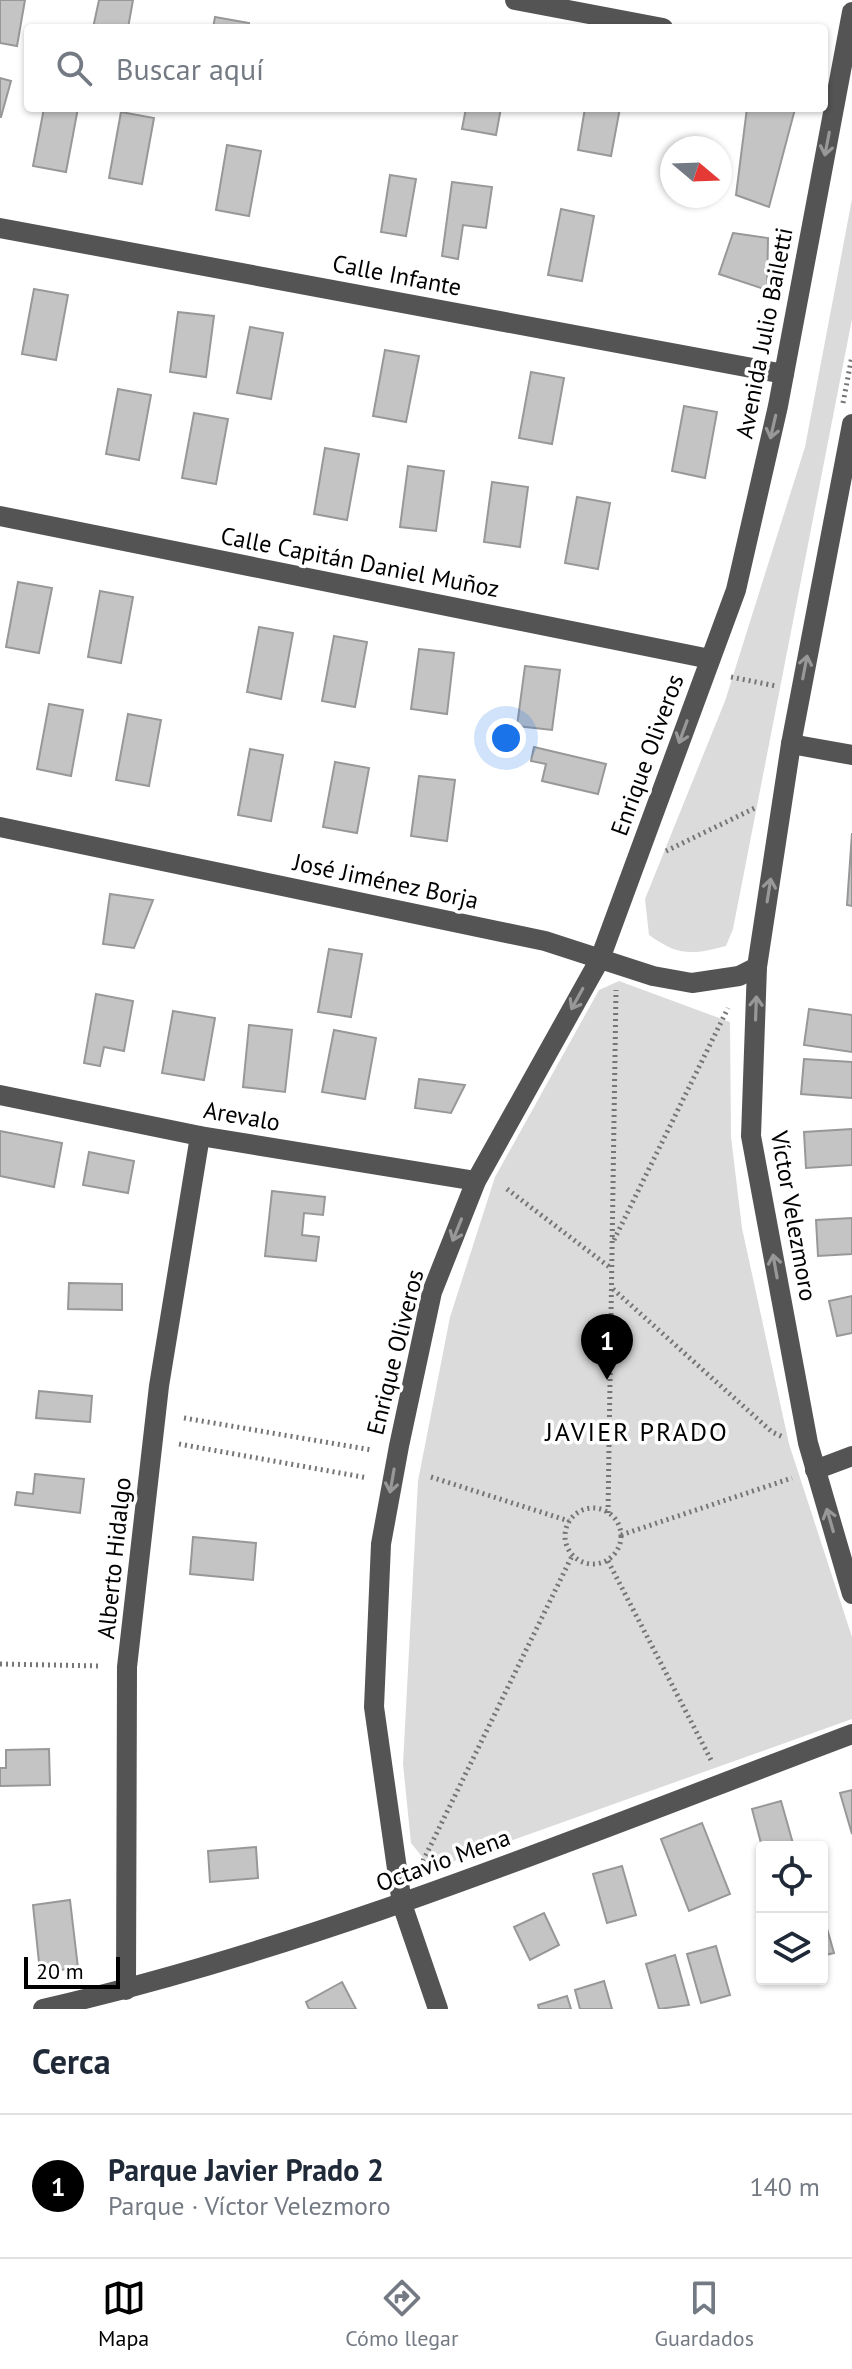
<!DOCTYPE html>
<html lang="es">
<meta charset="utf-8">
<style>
body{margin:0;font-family:"PT Sans",sans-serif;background:#f2f2f3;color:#1f2937}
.controls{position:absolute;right:24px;bottom:24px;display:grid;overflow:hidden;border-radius:8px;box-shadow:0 2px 6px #0004}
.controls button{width:72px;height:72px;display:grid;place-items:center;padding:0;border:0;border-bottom:2px solid #e0e1e3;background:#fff;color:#1f2937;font:40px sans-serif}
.compass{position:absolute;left:660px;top:136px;width:72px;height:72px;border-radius:50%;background:#fff;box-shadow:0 2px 6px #0004;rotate:109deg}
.scale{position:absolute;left:24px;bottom:20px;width:96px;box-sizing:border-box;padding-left:8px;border:4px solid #000;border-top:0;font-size:22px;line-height:28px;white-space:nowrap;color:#000;-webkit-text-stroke:6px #fff;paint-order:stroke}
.you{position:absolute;left:506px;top:738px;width:28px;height:28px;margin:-20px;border:6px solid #fff;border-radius:50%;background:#1a73e8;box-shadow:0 0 0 12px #1a73e833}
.badge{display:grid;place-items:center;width:52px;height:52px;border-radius:50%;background:#000;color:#fff;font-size:26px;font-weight:700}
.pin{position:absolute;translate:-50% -66px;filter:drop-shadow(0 2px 4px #0008)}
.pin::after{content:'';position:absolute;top:42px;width:28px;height:24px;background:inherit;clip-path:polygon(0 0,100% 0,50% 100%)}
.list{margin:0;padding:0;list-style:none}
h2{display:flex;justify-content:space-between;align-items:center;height:104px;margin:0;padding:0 32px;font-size:34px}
h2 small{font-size:26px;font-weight:400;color:#747a83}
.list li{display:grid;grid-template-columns:52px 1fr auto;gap:24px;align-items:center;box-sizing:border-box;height:144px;padding:0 32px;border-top:2px solid #e0e1e3}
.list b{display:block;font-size:30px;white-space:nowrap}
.list p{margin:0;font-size:26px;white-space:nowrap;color:#747a83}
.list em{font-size:26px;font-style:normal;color:#747a83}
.icon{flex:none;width:44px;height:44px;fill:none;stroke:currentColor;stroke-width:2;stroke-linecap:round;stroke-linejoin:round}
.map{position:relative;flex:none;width:852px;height:2009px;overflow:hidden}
.search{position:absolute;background:#fff;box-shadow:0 2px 6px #0004;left:24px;right:24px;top:24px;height:88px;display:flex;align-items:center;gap:20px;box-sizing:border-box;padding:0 28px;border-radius:8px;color:#747a83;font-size:30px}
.sheet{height:248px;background:#fff}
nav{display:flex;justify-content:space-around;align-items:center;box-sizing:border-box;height:112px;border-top:2px solid #e0e1e3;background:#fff;font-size:22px;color:#747a83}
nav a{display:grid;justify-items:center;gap:4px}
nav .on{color:#000}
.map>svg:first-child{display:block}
.green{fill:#dbdbdb}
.building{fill:#c4c4c4;stroke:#989898;stroke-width:2}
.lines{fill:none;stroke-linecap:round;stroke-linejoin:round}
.path{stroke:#767676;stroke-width:5;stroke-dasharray:2 4;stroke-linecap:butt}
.minor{stroke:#545454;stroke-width:20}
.oneway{stroke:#989898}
.labels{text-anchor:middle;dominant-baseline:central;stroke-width:7;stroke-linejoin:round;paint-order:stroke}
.street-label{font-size:24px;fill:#000;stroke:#fff}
.neighbourhood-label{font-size:26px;letter-spacing:2px;fill:#000;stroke:#fff}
</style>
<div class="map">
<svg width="852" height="2009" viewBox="0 0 852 2009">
<rect width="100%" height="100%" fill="#fff"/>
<g class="green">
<path d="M852 199V319L733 929 726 946C692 955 678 956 649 935L645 899 725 701 805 447Z"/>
<path d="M619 981 730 1022 731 1137 742 1228 789 1444 852 1637V1719L443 1865 424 1859 411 1843 403 1764 418 1481 450 1317 495 1177 599 990Z"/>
</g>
<g class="building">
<path d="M0 0H25L17 46 0 43Z"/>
<path d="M99 0H133L128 28H93Z"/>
<path d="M215 17 249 23 248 28H213Z"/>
<path d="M0 78 11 81 1 117H0Z"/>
<path d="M44 108H78L66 172 33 166Z"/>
<path d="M466 108H501L496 135 462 129Z"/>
<path d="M585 108H620L611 156 578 150Z"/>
<path d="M747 108 795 109 769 207 736 195Z"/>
<path d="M121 112 154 118 142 184 109 178Z"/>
<path d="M227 145 261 151 249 216 216 210Z"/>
<path d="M390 175 416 179 406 236 381 232Z"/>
<path d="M452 182 492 187 486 228 463 225 458 259 442 256Z"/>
<path d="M561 209 594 216 582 281 548 275Z"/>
<path d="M733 233 768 238 767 290 719 274Z"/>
<path d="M34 289 68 295 56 360 22 354Z"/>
<path d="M178 312 214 316 206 377 170 372Z"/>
<path d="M250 327 283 333 271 399 237 393Z"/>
<path d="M385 350 419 356 406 422 373 416Z"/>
<path d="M531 372 564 378 552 444 519 438Z"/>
<path d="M118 389 151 395 139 460 106 454Z"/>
<path d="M684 406 717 412 705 478 672 471Z"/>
<path d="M194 413 228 419 216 484 182 478Z"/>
<path d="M325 448 359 454 347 520 314 514Z"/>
<path d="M408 466 444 471 436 531 400 527Z"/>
<path d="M492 482 528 487 520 547 484 542Z"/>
<path d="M577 497 610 503 598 569 565 563Z"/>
<path d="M18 582 52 588 39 653 6 647Z"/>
<path d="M100 591 133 597 121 663 88 657Z"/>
<path d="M259 627 293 633 281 699 247 692Z"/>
<path d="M334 636 367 642 355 707 322 701Z"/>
<path d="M419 649 454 653 447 714 411 709Z"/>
<path d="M525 666 560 670 552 730 517 726Z"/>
<path d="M49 704 83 710 71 776 37 769Z"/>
<path d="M128 714 161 720 149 786 116 780Z"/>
<path d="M534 747 606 764 598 794 542 781 546 764 531 761Z"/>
<path d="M250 749 283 755 271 821 238 815Z"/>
<path d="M335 762 369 768 357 833 323 827Z"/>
<path d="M419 776 455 780 447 841 411 836Z"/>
<path d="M852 833V906L847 905Z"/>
<path d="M110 894 153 900 134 948 103 944Z"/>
<path d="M329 949 362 954 351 1017 318 1012Z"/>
<path d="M96 994 133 1001 124 1051 104 1047 100 1066 84 1063Z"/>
<path d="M809 1009 852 1015V1052L804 1045Z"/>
<path d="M173 1011 215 1018 204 1080 162 1073Z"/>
<path d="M249 1025 292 1030 285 1092 243 1087Z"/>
<path d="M334 1030 376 1038 365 1099 322 1092Z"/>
<path d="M804 1059 852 1062V1098L801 1094Z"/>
<path d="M419 1079 465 1085 451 1113 415 1108Z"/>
<path d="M852 1129V1165L806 1168 804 1132Z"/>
<path d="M0 1131 62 1143 54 1187 0 1176Z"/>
<path d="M89 1152 134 1161 128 1193 83 1185Z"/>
<path d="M272 1191 325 1197 323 1215 304 1213 302 1235 319 1237 316 1261 265 1256Z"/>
<path d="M852 1218V1254L818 1256 816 1220Z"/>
<path d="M69 1283 122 1284V1310L68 1309Z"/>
<path d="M852 1296V1333L837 1336 829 1301Z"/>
<path d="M39 1391 92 1396 90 1422 36 1418Z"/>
<path d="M35 1474 84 1479 80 1513 15 1505 17 1492 33 1494Z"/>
<path d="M193 1537 256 1543 253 1580 190 1574Z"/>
<path d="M49 1749 50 1785 0 1786V1768H6V1750Z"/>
<path d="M852 1790V1834L840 1793Z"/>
<path d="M781 1801 794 1847H762L752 1809Z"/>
<path d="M702 1823 730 1894 689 1911 661 1839Z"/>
<path d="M256 1847 258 1878 210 1882 208 1851Z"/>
<path d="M622 1866 636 1915 607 1923 593 1874Z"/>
<path d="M70 1900 78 1968 40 1972 33 1905Z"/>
<path d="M822 1911 834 1953 822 1956Z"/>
<path d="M544 1913 559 1945 530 1960 514 1927Z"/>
<path d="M716 1946 730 1995 701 2003 687 1954Z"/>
<path d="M675 1955 689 2005 659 2009 646 1964Z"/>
<path d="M604 1981 612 2009H580L575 1990Z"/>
<path d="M342 1982 356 2009H309L306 2002Z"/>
<path d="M567 1996 571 2009H539L538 2005Z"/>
</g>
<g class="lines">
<g class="path">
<path d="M843 403 852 356"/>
<path d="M731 677 776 686"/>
<path d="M666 851 757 807"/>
<path d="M507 1189 612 1269"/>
<path d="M614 1240 728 1008"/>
<path d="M613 1289 772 1432 783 1437"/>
<path d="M184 1418 372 1450"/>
<path d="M179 1444 368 1478"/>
<path d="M431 1477 569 1521"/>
<circle cx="593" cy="1536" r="28"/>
<path d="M608 1513 616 990"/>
<path d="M621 1535 792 1478"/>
<path d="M608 1561 712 1762"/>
<path d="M0 1664 102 1666"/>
<path d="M423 1861 572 1556"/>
</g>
<g class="minor">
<path d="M515 0 663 28"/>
<path d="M0 228 784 374"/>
<path d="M852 424 791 744 757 967 751 1136 808 1443 852 1594"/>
<path d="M0 516 710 659"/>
<path d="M791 744 852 755"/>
<path d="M0 827 545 941 653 976 692 983 739 976 757 967"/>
<path d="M0 1095 200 1136 476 1181"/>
<path d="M815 1470 852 1456"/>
<path d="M126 1990 127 1667 159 1386 200 1136"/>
<path d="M43 2009C321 1945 586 1834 852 1734"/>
<path d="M438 2009 402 1904 374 1707 381 1544 399 1446 432 1292 476 1181 600 959 736 590 778 406 852 12"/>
</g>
</g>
<defs><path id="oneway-shaft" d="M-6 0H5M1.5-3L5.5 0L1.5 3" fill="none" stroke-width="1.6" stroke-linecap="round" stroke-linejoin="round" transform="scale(2)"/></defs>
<g class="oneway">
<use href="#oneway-shaft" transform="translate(827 144) rotate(101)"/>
<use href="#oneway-shaft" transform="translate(773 427) rotate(103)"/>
<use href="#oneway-shaft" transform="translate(805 667) rotate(-79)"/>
<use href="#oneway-shaft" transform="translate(683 732) rotate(110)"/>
<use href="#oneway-shaft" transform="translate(769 890) rotate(-81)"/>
<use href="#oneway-shaft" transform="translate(577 999) rotate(119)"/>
<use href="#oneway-shaft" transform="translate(756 1008) rotate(-88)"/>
<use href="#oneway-shaft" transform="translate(457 1230) rotate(112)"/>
<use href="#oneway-shaft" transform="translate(775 1266) rotate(-100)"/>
<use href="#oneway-shaft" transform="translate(392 1481) rotate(100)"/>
<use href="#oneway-shaft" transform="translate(830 1520) rotate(-106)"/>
</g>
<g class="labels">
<g class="street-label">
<text transform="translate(397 275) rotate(11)">Calle Infante</text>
<text transform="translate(764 333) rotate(-79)">Avenida Julio Bailetti</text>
<text transform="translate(360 562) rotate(11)">Calle Capitán Daniel Muñoz</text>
<text transform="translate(647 755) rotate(-70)">Enrique Oliveros</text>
<text transform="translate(386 881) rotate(12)">José Jiménez Borja</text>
<text transform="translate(242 1116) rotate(10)">Arevalo</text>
<text transform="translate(794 1216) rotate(80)">Víctor Velezmoro</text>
<text transform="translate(395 1352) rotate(-76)">Enrique Oliveros</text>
<text transform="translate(114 1558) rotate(-84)">Alberto Hidalgo</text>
<text transform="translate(443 1860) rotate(-20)">Octavio Mena</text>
</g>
<g class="neighbourhood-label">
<text x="637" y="1431">JAVIER PRADO</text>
</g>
</g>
</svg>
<div class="controls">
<button><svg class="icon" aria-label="locate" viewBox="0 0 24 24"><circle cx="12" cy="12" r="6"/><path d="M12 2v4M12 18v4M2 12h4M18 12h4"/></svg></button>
<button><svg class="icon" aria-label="layers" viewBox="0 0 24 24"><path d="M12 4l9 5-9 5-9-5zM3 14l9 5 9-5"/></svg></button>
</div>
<svg class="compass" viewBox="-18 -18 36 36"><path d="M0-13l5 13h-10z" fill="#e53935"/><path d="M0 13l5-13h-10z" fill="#747a83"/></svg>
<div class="scale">20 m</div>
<div class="you"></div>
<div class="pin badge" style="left:607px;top:1380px">1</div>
<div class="search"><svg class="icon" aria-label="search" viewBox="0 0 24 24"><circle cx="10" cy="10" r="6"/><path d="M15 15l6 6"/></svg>Buscar aquí</div>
</div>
<section class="sheet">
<h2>Cerca<small></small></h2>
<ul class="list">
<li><span class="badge">1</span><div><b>Parque Javier Prado 2</b><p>Parque · Víctor Velezmoro</p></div><em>140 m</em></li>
</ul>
</section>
<nav>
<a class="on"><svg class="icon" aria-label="map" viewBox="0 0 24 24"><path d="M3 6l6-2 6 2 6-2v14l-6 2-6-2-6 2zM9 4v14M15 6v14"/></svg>Mapa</a>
<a><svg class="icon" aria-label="directions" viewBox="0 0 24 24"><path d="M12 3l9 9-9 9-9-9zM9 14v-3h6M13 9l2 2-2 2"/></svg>Cómo llegar</a>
<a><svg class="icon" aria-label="saved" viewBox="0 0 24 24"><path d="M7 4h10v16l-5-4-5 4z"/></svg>Guardados</a>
</nav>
